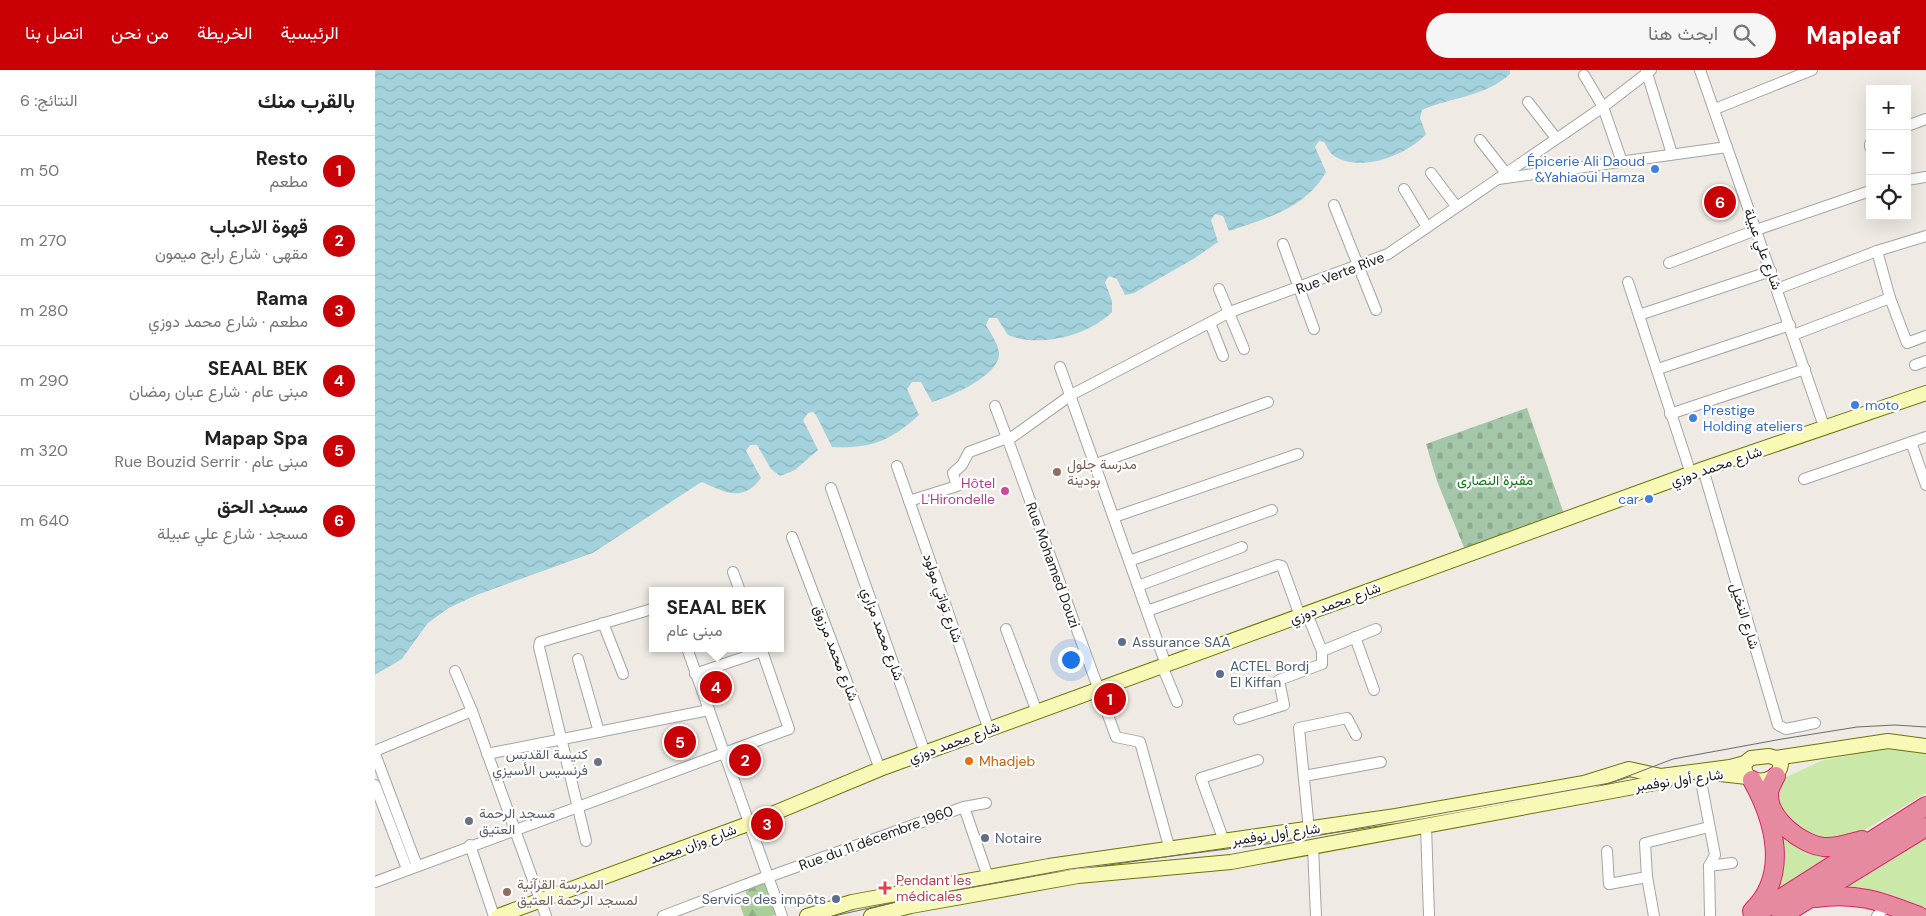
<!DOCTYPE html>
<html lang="ar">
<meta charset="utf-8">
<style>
body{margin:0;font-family:"DM Sans",Vazirmatn,sans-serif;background:#f6f6f6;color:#222;direction:rtl}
.controls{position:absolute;right:15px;top:15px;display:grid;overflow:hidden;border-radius:0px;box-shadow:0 5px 20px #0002}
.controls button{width:45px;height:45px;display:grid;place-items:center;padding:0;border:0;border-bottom:1px solid #e0e0e0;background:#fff;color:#222;font:25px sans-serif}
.you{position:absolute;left:695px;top:589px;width:18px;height:18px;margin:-12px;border:4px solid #fff;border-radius:50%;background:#1a73e8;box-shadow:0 0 0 8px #1a73e833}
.badge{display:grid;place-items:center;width:32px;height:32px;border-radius:50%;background:#ca0007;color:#fff;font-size:16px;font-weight:700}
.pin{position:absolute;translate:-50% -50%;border:2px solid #fff;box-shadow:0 1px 5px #0006}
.popup{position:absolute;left:274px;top:517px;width:135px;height:65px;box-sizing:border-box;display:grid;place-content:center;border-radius:0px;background:#fff;filter:drop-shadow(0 1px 4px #0005);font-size:16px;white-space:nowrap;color:#767676}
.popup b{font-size:19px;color:#222}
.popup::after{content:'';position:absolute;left:50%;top:100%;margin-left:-10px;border:10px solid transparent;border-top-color:#fff}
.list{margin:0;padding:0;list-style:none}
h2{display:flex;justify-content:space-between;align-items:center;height:65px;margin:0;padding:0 20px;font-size:21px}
h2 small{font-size:16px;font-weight:400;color:#767676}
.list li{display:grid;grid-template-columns:32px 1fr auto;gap:15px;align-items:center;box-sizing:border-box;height:70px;padding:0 20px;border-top:1px solid #e0e0e0}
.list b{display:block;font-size:19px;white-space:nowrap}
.list p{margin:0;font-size:16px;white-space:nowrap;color:#767676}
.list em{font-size:16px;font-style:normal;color:#767676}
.icon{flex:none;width:28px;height:28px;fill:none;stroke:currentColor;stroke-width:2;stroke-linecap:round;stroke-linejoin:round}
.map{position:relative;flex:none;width:1551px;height:846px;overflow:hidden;direction:ltr}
header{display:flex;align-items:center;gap:30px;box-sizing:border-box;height:70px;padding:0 25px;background:#ca0007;color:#fff}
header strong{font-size:24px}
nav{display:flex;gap:28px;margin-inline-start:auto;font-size:18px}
.search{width:350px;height:45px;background:#f6f6f6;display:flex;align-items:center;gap:12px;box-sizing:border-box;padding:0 18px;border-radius:28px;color:#767676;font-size:19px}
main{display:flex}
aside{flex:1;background:#fff}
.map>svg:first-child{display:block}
.grass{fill:#cae9a9}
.forest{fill:url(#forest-firs)}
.cemetery{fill:url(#cemetery-stones)}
.water{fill:url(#water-waves)}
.pier{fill:#efeae3}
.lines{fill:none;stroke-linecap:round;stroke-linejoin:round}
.street-casing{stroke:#a4a4a4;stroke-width:12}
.secondary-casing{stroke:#6b7405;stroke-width:16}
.highway-casing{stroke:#d92468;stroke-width:20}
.street{stroke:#fff;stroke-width:10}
.secondary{stroke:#f8f9b7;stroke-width:14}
.highway{stroke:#e68b9f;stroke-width:18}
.tram{stroke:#6b6b6b;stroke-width:1}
.shop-dot{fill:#3f7fe0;stroke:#fff;stroke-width:2}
.education-dot{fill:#8d6e63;stroke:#fff;stroke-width:2}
.hotel-dot{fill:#d1479c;stroke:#fff;stroke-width:2}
.service-dot{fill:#5c6f8a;stroke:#fff;stroke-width:2}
.food-dot{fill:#e8710a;stroke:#fff;stroke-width:2}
.worship-dot{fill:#6b7280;stroke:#fff;stroke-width:2}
.health-dot{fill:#e0444e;stroke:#fff;stroke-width:2}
.labels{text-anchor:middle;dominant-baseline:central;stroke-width:4.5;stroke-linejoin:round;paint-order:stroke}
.shop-label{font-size:14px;fill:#366cbe;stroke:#fff;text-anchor:end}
.street-label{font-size:14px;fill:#1d1d1d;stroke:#fff}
.education-label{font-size:14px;fill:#785e54;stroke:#fff;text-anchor:start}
.park-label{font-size:14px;fill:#0c7b11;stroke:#fff}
.hotel-label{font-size:14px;fill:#b23c85;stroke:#fff;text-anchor:end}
.service-label{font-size:14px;fill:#4e5e75;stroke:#fff;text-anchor:start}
.worship-label{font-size:14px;fill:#5b616d;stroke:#fff;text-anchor:end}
.food-label{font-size:14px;fill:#c56008;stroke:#fff;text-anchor:start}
.health-label{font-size:14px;fill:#be3a42;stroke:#fff;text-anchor:start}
</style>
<header>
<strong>Mapleaf</strong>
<div class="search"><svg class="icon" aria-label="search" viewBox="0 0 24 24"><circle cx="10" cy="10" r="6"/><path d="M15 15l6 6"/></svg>ابحث هنا</div>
<nav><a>الرئيسية</a><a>الخريطة</a><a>من نحن</a><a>اتصل بنا</a></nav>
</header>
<main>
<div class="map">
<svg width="1551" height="846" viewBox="0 0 1551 846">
<defs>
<pattern id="forest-firs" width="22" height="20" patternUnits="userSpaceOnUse" patternTransform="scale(1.25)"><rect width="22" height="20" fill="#a9ce98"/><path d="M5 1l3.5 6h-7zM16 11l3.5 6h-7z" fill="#91b083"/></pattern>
<pattern id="cemetery-stones" width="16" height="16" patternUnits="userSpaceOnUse" patternTransform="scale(1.25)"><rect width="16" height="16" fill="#a4c7a9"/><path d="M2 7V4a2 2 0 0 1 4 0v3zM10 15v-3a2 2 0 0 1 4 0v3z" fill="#8daa91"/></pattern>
<pattern id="water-waves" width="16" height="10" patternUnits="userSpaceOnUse" patternTransform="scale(1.25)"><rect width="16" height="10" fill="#a3d1dc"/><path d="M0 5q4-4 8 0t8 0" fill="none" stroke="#8cb3bc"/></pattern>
</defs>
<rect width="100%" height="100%" fill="#efeae3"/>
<g class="grass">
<path d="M1532 677 1551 680V723L1467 774 1450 775 1409 748 1400 727 1409 708 1446 691 1489 682Z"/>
<path d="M1402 761 1430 781 1460 787 1390 832Z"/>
<path d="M1551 765V843L1462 820Z"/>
</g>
<path class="forest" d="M390 812 402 843 398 846H369L364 833 373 829 370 820Z"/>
<path class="cemetery" d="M1152 338 1190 447 1090 480 1062 411 1051 374Z"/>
<path class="water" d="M0 0H1135V4C1110 27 1076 27 1047 40L1045 48 1051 64C1033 85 983 104 958 85 954 82 952 76 949 72L944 71 940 77 951 102C931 138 890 149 854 161L848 146 840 144 836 150 843 172 820 188 759 223 750 225 742 209 734 206 730 212 737 231V242C713 266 664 278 633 265L622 248H614L611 255C616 264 624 275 624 284 625 305 574 328 557 332L546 312H537L532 319 544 345C515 371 496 379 457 377L441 345 438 342 433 343 428 350 443 380 420 400 405 406 396 399 382 375H375L371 381 386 408C367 434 348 421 327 412L218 483 102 525 74 538 53 553 27 589 0 605Z"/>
<path class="pier" d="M325 413H329L334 420 326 415 220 486 103 528 75 540 55 554 29 591 0 607V605L27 589 53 553 74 538 102 525 218 483Z"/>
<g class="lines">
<defs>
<g id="street">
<path d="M1271 0 1297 84"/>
<path d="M1325 0 1450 359"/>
<path d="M1209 5 1228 37 1247 92"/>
<path d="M1153 32 1181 68"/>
<path d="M1340 39 1437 0"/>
<path d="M1532 56 1551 49"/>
<path d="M1105 70 1130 102"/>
<path d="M1495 74V77"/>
<path d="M1056 103 1081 136"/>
<path d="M1123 109 1352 77"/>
<path d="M1532 110 1551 107"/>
<path d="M1029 119 1052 157"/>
<path d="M959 135 1001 240"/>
<path d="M908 174 939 259"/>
<path d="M1502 181 1515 228 1532 273 1551 266"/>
<path d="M1294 193 1381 160 1495 121"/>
<path d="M1253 212 1316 404"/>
<path d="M844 219 869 279"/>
<path d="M1402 219 1502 181 1551 166"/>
<path d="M1264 245 1396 201"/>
<path d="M835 253 848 286"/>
<path d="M1418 265 1515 228"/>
<path d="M1540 295 1551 291"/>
<path d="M685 297 791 595"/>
<path d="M1283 299 1415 255"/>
<path d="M620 336 632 368"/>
<path d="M1295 344 1430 299"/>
<path d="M633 370 696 325 855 242 1013 184 1228 37 1276 0"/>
<path d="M633 370 741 667 765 672 795 780"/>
<path d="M1536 372 1551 415"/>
<path d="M721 394 893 332"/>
<path d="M522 396 614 660"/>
<path d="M1328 399 1403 655 1411 659 1440 653"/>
<path d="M1429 409 1551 367"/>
<path d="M456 418 550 683"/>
<path d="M534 431 582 416 578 403 587 395 594 382 632 368 633 370"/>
<path d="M739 447 923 384"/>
<path d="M417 467 505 699"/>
<path d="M754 491 897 440"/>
<path d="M358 502 365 521"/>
<path d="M763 516 867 477"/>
<path d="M772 541 903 495 907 496 925 546"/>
<path d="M228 553 248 604"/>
<path d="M631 559 662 642"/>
<path d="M980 567 999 620"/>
<path d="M312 578 407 846"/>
<path d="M947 581 1001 559"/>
<path d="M203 589 224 662"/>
<path d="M787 596 802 632"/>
<path d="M80 601 97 641 171 846"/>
<path d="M320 604 387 581"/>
<path d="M864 649 909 635 904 610 947 594V581L932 544"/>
<path d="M0 681 97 641"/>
<path d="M0 684 42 796"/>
<path d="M112 684 334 640"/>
<path d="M929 706 1006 692"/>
<path d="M1325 706 1340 785 1334 796 1335 846"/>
<path d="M0 715 32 799"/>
<path d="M589 737 613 807"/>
<path d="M1051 756 1054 846"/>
<path d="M934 760 924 658 972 648 981 665"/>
<path d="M211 771 164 577 165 572 277 539"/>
<path d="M849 771 826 708 883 690"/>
<path d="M95 775 119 846"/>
<path d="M938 777 941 846"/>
<path d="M1232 781 1234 814 1272 807"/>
<path d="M1334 796 1357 793"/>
<path d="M393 807 589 737 611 733"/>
<path d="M0 812 414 659 386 578"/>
<path d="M288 846 393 806"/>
<path d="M1279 846 1272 807 1270 773 1334 757"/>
<path d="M1502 846 1514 834"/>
</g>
<g id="secondary">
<path d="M1394 686 1401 688 1406 694C1404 715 1365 717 1370 693L1376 688Z"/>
<path d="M1401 688 1513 671 1551 676"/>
<path d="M1345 704 1372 707"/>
<path d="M123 846 373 754 505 699 1328 399 1551 323"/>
<path d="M432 846 477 832 674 796 1021 746 1209 713 1254 699 1286 706 1355 697 1370 693"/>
<path d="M496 846 536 836 703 806 856 792 1291 711"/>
</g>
<g id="highway">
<path d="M1401 706C1398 712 1394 718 1394 724 1393 749 1427 775 1449 777 1462 778 1475 773 1487 770"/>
<path d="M1440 828C1482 822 1505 831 1544 846"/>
<path d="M1377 841C1415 805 1399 749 1377 710"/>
<path d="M1378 846 1551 736"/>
<path d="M1406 846 1551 757"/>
</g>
</defs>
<use href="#street" class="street-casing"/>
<use href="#secondary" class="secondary-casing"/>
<use href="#highway" class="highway-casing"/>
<use href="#street" class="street"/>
<use href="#secondary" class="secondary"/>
<use href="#highway" class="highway"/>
<path class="tram" d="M459 846 543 827 695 799 907 772 1235 713 1298 689 1407 669 1482 657 1520 655 1551 657"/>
</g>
<g class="shop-dot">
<circle cx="1280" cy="99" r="5"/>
<circle cx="1480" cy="335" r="5"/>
<circle cx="1318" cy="348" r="5"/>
<circle cx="1274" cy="429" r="5"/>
</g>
<g class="education-dot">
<circle cx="682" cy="402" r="5"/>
<circle cx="132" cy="822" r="5"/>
</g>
<circle class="hotel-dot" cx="630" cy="421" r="5"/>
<g class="service-dot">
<circle cx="747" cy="572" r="5"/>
<circle cx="845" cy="604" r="5"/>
<circle cx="610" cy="768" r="5"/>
<circle cx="461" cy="829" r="5"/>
</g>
<circle class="food-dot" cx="594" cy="691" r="5"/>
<g class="worship-dot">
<circle cx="223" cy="692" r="5"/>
<circle cx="94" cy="751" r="5"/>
</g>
<path class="health-dot" d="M507.5 810.5h5v5h5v5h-5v5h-5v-5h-5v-5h5z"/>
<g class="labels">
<g class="shop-label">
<text x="1270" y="91">Épicerie Ali Daoud<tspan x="1270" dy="16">&amp;Yahiaoui Hamza</tspan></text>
<text x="1490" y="335" text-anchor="start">moto</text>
<text x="1328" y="340" text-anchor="start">Prestige<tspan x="1328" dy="16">Holding ateliers</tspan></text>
<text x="1264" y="429">car</text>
</g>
<g class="street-label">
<text transform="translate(1388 179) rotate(70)">شارع علي عبيلة</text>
<text transform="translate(965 203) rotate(-21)">Rue Verte Rive</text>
<text transform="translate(1341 396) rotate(-19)">شارع محمد دوزي</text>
<text transform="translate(678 495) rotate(70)">Rue Mohamed Douzi</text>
<text transform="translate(568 528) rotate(71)">شارع تواتي مولود</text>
<text transform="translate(960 533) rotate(-20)">شارع محمد دوزي</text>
<text transform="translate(1370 546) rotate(73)">شارع النخيل</text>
<text transform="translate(508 564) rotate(70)">شارع محمد مزاري</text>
<text transform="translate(461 583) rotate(69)">شارع محمد مرزوق</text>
<text transform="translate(579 672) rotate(-20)">شارع محمد دوزي</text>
<text transform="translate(1304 710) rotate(-8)">شارع أول نوفمبر</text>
<text transform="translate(901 764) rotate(-8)">شارع أول نوفمبر</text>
<text transform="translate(501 768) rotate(-20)">Rue du 11 décembre 1960</text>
<text transform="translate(318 774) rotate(-20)">شارع وزان محمد</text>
</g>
<g class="education-label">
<text x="692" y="394">مدرسة جلول<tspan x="692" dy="16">بودينة</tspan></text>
<text x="142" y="814">المدرسة القرآنية<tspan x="142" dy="16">لمسجد الرحمة العتيق</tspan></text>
</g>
<g class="park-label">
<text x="1120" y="410">مقبرة النصارى</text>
</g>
<g class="hotel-label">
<text x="620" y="413">Hôtel<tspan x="620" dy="16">L'Hirondelle</tspan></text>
</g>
<g class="service-label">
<text x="757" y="572">Assurance SAA</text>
<text x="855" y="596">ACTEL Bordj<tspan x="855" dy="16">El Kiffan</tspan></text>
<text x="620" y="768">Notaire</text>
<text x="451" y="829" text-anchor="end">Service des impôts</text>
</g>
<g class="worship-label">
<text x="213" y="684">كنيسة القديس<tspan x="213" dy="16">فرنسيس الأسيزي</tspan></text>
<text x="104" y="743" text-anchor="start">مسجد الرحمة<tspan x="104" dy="16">العتيق</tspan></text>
</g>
<g class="food-label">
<text x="604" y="691">Mhadjeb</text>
</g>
<g class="health-label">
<text x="521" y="810">Pendant les<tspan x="521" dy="16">médicales</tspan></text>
</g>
</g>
</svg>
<div class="controls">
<button>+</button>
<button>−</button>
<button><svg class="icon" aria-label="locate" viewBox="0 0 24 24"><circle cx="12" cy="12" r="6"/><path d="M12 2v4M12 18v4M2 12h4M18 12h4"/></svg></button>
</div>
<div class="you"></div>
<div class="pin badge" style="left:735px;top:629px">1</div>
<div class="pin badge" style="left:370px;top:690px">2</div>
<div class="pin badge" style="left:392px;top:754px">3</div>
<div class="pin badge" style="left:341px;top:617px">4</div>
<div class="popup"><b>SEAAL BEK</b>مبنى عام</div>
<div class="pin badge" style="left:305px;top:672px">5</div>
<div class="pin badge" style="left:1345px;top:132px">6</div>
</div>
<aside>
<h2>بالقرب منك<small>النتائج: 6</small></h2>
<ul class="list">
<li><span class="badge">1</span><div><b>Resto</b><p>مطعم</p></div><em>50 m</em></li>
<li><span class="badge">2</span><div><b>قهوة الاحباب</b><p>مقهى · شارع رابح ميمون</p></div><em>270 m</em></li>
<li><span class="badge">3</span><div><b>Rama</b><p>مطعم · شارع محمد دوزي</p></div><em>280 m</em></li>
<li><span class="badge">4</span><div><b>SEAAL BEK</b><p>مبنى عام · شارع عبان رمضان</p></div><em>290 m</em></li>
<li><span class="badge">5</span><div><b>Mapap Spa</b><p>مبنى عام · Rue Bouzid Serrir</p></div><em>320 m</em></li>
<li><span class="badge">6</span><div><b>مسجد الحق</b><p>مسجد · شارع علي عبيلة</p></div><em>640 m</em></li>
</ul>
</aside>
</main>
